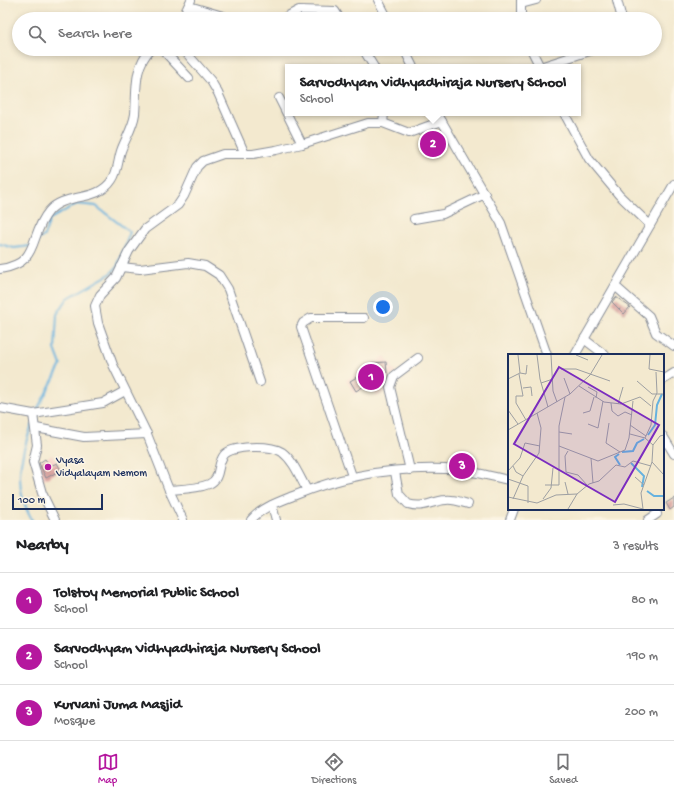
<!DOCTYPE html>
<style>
body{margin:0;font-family:"Gochi Hand",sans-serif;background:#f2f2f2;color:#202124}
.scale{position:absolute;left:12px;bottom:10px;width:91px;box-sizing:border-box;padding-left:4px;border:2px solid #1b2f5e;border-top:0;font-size:11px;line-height:14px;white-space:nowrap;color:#1b2f5e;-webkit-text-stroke:3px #fcf5e5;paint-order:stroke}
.you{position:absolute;left:383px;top:307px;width:14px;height:14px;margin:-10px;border:3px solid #fff;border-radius:50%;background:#1a73e8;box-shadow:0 0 0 6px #1a73e833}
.badge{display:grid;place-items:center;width:26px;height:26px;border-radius:50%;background:#b5179e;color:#fff;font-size:13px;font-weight:700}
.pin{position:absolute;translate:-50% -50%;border:2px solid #fff;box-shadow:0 1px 4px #0006}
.popup{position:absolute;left:285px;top:64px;width:296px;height:52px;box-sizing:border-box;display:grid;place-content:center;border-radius:0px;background:#fff;filter:drop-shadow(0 1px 3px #0005);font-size:13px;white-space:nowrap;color:#757577}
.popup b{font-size:15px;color:#202124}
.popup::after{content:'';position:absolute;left:50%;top:100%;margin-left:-8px;border:8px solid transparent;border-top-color:#fff}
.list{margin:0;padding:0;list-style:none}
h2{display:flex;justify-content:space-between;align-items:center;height:52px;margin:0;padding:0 16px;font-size:17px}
h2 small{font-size:13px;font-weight:400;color:#757577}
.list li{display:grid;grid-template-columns:26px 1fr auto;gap:12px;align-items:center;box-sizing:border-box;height:56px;padding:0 16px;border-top:1px solid #e0e0e0}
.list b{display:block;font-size:15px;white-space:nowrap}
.list p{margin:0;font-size:13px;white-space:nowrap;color:#757577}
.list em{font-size:13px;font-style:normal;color:#757577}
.icon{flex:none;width:22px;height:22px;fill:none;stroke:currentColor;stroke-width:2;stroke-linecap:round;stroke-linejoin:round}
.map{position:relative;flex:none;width:674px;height:520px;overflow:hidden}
.search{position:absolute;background:#fff;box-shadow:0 2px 6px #0003;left:12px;right:12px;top:12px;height:44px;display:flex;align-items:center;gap:10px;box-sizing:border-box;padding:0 14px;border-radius:22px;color:#757577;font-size:15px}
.sheet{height:220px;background:#fff}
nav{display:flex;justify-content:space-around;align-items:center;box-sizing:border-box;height:56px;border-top:1px solid #e0e0e0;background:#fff;font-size:11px;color:#757577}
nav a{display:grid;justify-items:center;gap:2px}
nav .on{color:#b5179e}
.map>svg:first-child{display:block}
.built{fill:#f7d1c8}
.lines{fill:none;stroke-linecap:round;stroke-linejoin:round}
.stream{stroke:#66b2df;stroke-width:2}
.building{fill:url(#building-hatch)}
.minor-casing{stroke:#878c96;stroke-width:10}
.minor{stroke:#fff;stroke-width:8}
.poi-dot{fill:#b5179e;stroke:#fcf5e5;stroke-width:1.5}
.labels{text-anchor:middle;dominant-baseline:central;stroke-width:3;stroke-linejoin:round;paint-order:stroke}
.poi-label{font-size:11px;fill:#1b2f5e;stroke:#fcf5e5;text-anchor:start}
.inset-river{fill:none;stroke:#66b2df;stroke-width:2}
.inset-road{fill:none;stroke:#9d9fa2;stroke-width:1}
.view{fill:#7b2cbf;fill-opacity:0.15;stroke:#7b2cbf;stroke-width:2}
.inset-edge{fill:none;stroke:#1b2f5e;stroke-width:2}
</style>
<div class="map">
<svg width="674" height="520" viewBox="0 0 674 520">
<defs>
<pattern id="building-hatch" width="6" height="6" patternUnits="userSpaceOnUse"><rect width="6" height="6" fill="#dea5a1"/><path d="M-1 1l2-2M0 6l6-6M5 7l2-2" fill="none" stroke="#b38786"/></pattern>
</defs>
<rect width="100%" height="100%" fill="#fcf5e5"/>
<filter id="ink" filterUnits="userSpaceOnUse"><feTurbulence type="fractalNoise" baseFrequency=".025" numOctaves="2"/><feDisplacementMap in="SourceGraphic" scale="8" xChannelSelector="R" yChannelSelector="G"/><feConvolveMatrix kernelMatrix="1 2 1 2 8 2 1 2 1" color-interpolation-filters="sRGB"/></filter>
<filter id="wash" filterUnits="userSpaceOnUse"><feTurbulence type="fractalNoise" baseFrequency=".012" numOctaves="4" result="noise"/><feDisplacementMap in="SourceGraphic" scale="16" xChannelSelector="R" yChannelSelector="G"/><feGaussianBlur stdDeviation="0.9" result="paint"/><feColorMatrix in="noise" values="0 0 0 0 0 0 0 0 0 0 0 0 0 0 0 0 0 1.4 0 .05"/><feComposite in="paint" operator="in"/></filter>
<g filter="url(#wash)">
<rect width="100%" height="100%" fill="#f3e9cf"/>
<g class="built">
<path d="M434 138 440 149 428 154 425 149 430 147 427 141Z"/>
<path d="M385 356 396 373 384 381 389 389 377 397 370 385 354 394 346 380Z"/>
<path d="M52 455 61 470 43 481 35 465Z"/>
</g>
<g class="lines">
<g class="stream">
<path d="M37 241 44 236 50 219 77 204 96 206 130 232 117 267 110 274 68 298 57 314 55 349 61 365 37 410"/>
<path d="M0 244 14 248 30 246"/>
<path d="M32 425C19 459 13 487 32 520"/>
</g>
</g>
<g id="blocks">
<g class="building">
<path d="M616 297 630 307 624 314 612 302Z"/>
<path d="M386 362 387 373 377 374 379 377 356 391 350 381 374 367 372 363Z"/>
<path d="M45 459 50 466 57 463 61 470 46 478 39 463Z"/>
<path d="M674 498V507L670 510 666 503Z"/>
</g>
</g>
</g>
<g filter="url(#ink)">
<use href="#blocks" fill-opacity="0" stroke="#878c96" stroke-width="1"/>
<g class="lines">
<defs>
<g id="minor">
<path d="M378 0 388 19"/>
<path d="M617 0 622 19"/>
<path d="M521 4 536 0"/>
<path d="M189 6 233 19"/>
<path d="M182 19 191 0"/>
<path d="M282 19 299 10 335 11 340 19"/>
<path d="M521 19V0"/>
<path d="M162 49 189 78"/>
<path d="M183 49 211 81 218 93 245 154"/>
<path d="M363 49 374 67"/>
<path d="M404 49 413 67"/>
<path d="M531 49 540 67"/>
<path d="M540 67 596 49"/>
<path d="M279 98 302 144"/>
<path d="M437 113 501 223 547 355"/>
<path d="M564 113 589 159 619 195 650 225"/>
<path d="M383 123 384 113"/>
<path d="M414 219 443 214 485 194"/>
<path d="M121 267 140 269 188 263 205 266 219 275 228 289 260 382"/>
<path d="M0 269C41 263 28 236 49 211 65 192 97 203 112 180 118 172 118 160 121 151 125 139 133 128 135 114 137 91 133 67 151 49"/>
<path d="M615 286 649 316 656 333 674 346"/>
<path d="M584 339 605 355"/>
<path d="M575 355 674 184"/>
<path d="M663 380 674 373"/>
<path d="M0 408 33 414 103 403 125 391"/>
<path d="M33 414 37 445 33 462 42 493 55 520"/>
<path d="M36 428 84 437 147 434"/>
<path d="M663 436 674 454"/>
<path d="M410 470 390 387 394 376 418 358"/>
<path d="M395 472 399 494 408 504C424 509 431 501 446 500 453 499 461 502 468 504"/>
<path d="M352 476 301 327 303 323 311 318H364"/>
<path d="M169 490C181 489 197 489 209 484 222 478 216 465 224 455 231 445 271 445 282 452 294 461 300 478 307 490"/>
<path d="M272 505 276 520"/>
<path d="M183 520 169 490 147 434 113 365 98 323 95 306 100 295 116 278 129 251 145 229 178 205 184 196 197 167 203 161 223 154H253L276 150 302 144 368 123H383L409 133 442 121"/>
<path d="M251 520C261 508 278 502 293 496 341 476 394 467 446 469 467 469 488 476 509 480"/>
<path d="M510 520 514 509"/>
<path d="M648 520 657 514"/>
</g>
</defs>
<use href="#minor" class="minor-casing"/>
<use href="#minor" class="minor"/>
</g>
</g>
<circle class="poi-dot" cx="48" cy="467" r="4"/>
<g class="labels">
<g class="poi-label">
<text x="56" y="461">Vyasa<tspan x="56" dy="13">Vidyalayam Nemom</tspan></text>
</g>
</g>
<g transform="translate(508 354)">
<rect width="156" height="156" fill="#f3e9cf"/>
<path class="inset-river" d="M140 81 147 71 149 51 154 40M114 98 125 97 129 89 136 85M111 100 107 103 112 111M123 109 136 122 134 133M139 137 146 142H156"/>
<path class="inset-road" d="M10 1 12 19M29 1 32 25 40 53M43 1 45 37 49 48M68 1 80 6M142 1 141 15 156 18M53 15H68L102 27M11 20 15 42H8V49L18 66M56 24 62 40M0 25 12 19 18 20 19 11M129 27 144 40H156M33 29 45 25M71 32 96 48 113 50 132 43 143 52M80 33 89 38 88 44M15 34 23 33 24 42M103 49 104 57 110 62 117 58 124 61M110 50 115 33M0 56 10 70M75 59 82 57 86 43M101 69 98 89 112 98M80 70 90 74 95 47M122 71 138 82M0 76 62 40 82 21 94 1M51 78 64 80M122 80 137 84 145 91 144 108 133 139 135 155M137 84 143 71 145 47 149 39 148 18M145 91 152 82 156 81M51 92 90 107 117 96 121 84 125 47M60 97 57 102 58 118 70 121 79 131M83 104 85 129M144 108 156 121M5 112 8 118 15 122M0 117 12 104 17 89 32 92M127 123 136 131M0 125 20 132V149M57 128 60 140M37 131H51V72L57 43M0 143 29 149 48 141 69 140 81 130 91 127 108 111 117 113 125 107 143 112M5 145 15 122 31 99 33 74 29 59M35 145 43 134 45 114M105 151 116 150 135 155M60 155 69 140"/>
<path class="view" d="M51 13 151 71 107 148 6 90Z"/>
<rect width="156" height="156" class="inset-edge"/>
</g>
</svg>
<div class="scale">100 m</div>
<div class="you"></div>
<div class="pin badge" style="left:371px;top:377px">1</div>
<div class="pin badge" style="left:433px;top:144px">2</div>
<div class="popup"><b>Sarvodhyam Vidhyadhiraja Nursery School</b>School</div>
<div class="pin badge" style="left:462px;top:466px">3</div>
<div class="search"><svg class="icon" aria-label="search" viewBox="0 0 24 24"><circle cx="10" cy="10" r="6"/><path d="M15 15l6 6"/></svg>Search here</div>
</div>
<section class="sheet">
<h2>Nearby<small>3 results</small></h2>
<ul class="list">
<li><span class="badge">1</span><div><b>Tolstoy Memorial Public School</b><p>School</p></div><em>80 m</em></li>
<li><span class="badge">2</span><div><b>Sarvodhyam Vidhyadhiraja Nursery School</b><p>School</p></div><em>190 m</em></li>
<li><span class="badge">3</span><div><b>Kurvani Juma Masjid</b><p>Mosque</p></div><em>200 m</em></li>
</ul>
</section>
<nav>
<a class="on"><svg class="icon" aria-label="map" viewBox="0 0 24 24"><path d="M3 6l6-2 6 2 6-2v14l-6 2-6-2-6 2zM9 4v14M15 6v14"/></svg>Map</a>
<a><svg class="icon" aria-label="directions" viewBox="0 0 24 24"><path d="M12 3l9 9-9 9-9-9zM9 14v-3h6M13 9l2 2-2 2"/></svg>Directions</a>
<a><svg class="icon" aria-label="saved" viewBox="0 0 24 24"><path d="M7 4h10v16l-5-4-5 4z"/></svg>Saved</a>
</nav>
